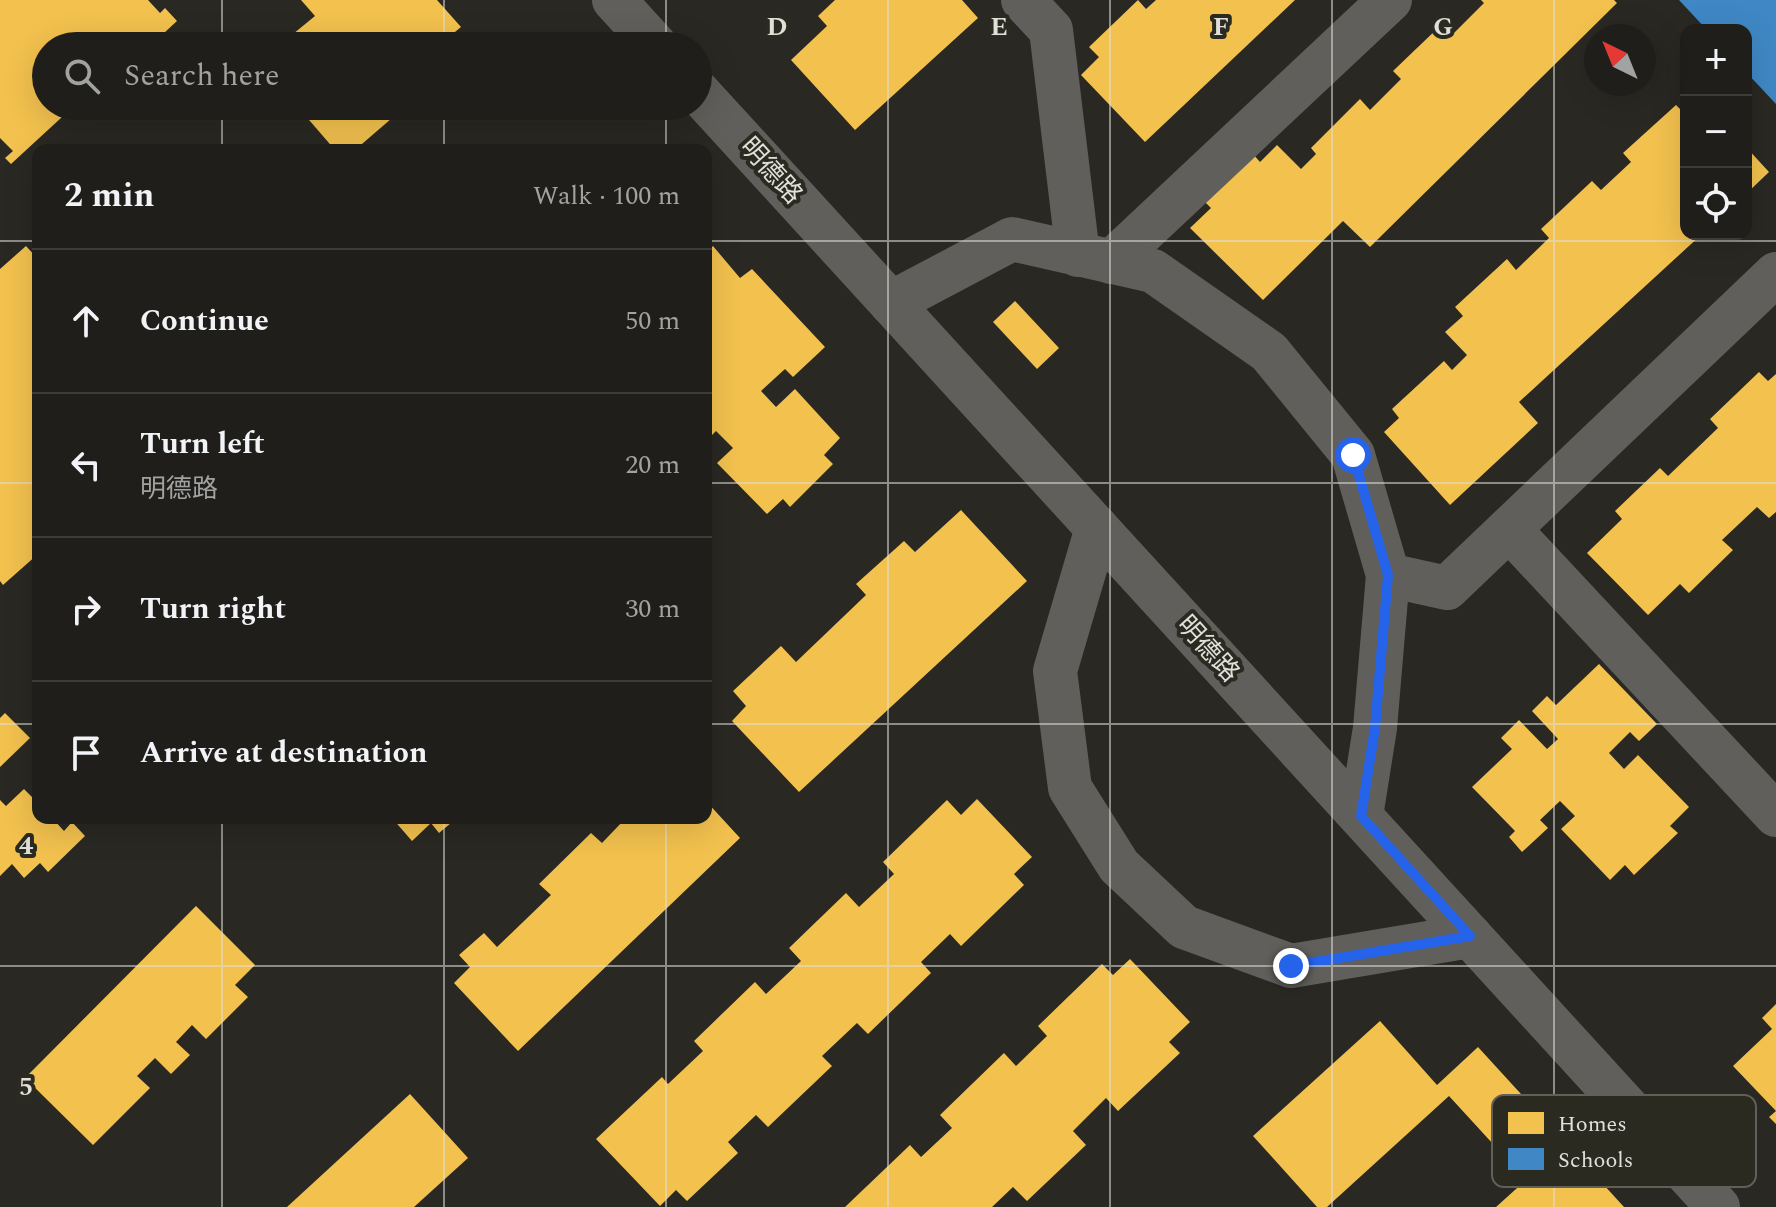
<!DOCTYPE html>
<meta charset="utf-8">
<style>
body{margin:0;font-family:Spectral,"Noto Sans SC",serif;background:#2c2b27;color:#f1f3f6}
.controls{position:absolute;right:24px;top:24px;display:grid;overflow:hidden;border-radius:16px;box-shadow:0 8px 32px #0002}
.controls button{width:72px;height:72px;display:grid;place-items:center;padding:0;border:0;border-bottom:2px solid #3c3c39;background:#1f1e1a;color:#f1f3f6;font:40px sans-serif}
.compass{position:absolute;left:1584px;top:24px;width:72px;height:72px;border-radius:50%;background:#1f1e1a;box-shadow:0 8px 32px #0002;rotate:317deg}
.stop{position:absolute;width:24px;height:24px;margin:-18px;border:6px solid #2563eb;border-radius:50%;background:#fff}
.stop.end{background:#2563eb;border-color:#fff;box-shadow:0 2px 8px #0008}
.list{margin:0;padding:0;list-style:none}
h2{display:flex;justify-content:space-between;align-items:center;height:104px;margin:0;padding:0 32px;font-size:34px}
h2 small{font-size:26px;font-weight:400;color:#a1a2a2}
.list li{display:grid;grid-template-columns:52px 1fr auto;gap:24px;align-items:center;box-sizing:border-box;height:144px;padding:0 32px;border-top:2px solid #3c3c39}
.list b{display:block;font-size:30px;white-space:nowrap}
.list p{margin:0;font-size:26px;white-space:nowrap;color:#a1a2a2}
.list em{font-size:26px;font-style:normal;color:#a1a2a2}
.icon{flex:none;width:44px;height:44px;fill:none;stroke:currentColor;stroke-width:2;stroke-linecap:round;stroke-linejoin:round}
.map{position:relative;flex:none;width:1776px;height:1207px;overflow:hidden}
.search{position:absolute;background:#1f1e1a;box-shadow:0 8px 32px #0002;left:32px;top:32px;width:680px;height:88px;display:flex;align-items:center;gap:20px;box-sizing:border-box;padding:0 28px;border-radius:44px;color:#a1a2a2;font-size:30px}
.panel{position:absolute;background:#1f1e1a;box-shadow:0 8px 32px #0002;left:32px;top:144px;width:680px;height:680px;border-radius:16px}
.map>svg:first-child{display:block}
.homes{fill:#f2c14e}
.schools{fill:#3f88c5}
.lines{fill:none;stroke-linecap:round;stroke-linejoin:round}
.minor{stroke:#605f5b;stroke-width:44}
.route{stroke:#2563eb;stroke-width:10}
.grid{fill:none;stroke:#e0dfd9;stroke-width:2;stroke-opacity:0.55}
.labels{text-anchor:middle;dominant-baseline:central;stroke-width:8;stroke-linejoin:round;paint-order:stroke}
.street-label{font-size:26px;fill:#e0dfd9;stroke:#2b2a21}
.key{fill:#2b2a21;stroke:#616058;stroke-width:2}
.key-label{font-size:22px;fill:#e0dfd9}
.grid-label{font-size:26px;text-anchor:middle;font-weight:bold;fill:#e0dfd9;stroke:#2b2a21;stroke-width:8;stroke-linejoin:round;paint-order:stroke}
</style>
<div class="map">
<svg width="1776" height="1207" viewBox="0 0 1776 1207">
<rect width="100%" height="100%" fill="#292823"/>
<g class="homes">
<path d="M0 0H148L160 13 165 8 177 21 150 46 136 44 133 46H46V106H74L11 164 5 158 13 151 0 138Z"/>
<path d="M301 0H437L461 27 444 41 448 46H304L293 34 315 16Z"/>
<path d="M835 0H962L978 18 855 130 791 60 827 26 818 16Z"/>
<path d="M1138 0 1146 9 1156 0H1295L1145 142 1081 75 1099 57 1089 47Z"/>
<path d="M1481 0H1614L1617 3 1370 247 1343 221 1263 300 1190 228 1211 208 1205 202 1253 154 1260 162 1277 145 1301 169 1316 154 1311 148 1360 99 1370 110 1401 79 1393 71 1440 26 1451 36 1484 3Z"/>
<path d="M1676 105 1682 111 1686 107V234H1702L1519 402 1538 423 1450 505 1384 432 1399 418 1392 409 1444 361 1452 370 1467 355 1445 332 1463 316 1455 307 1507 259 1516 270 1549 238 1541 229 1592 181 1601 190 1631 162 1623 153Z"/>
<path d="M297 106H406L355 150H335Z"/>
<path d="M1746 147 1769 172 1746 194Z"/>
<path d="M26 246 38 259V325L34 328 38 333V540L34 543 38 547V554L3 585 0 581V269Z"/>
<path d="M713 246 740 278 752 269 825 347 793 377 785 369 761 391 776 407 795 389 840 438 824 455 833 464 790 507 783 499 767 514 717 463 733 448 716 431 706 441V253Z"/>
<path d="M1015 301 1059 348 1037 369 993 322Z"/>
<path d="M1759 372 1768 381 1776 374V512L1769 518 1757 507 1722 540 1733 550 1689 593 1680 584 1648 615 1587 553 1622 519 1615 511 1660 468 1668 476 1718 428 1710 419Z"/>
<path d="M961 510 1027 581 799 792 732 721 746 706 733 691 781 646 796 662 866 595 856 584 904 541 915 552Z"/>
<path d="M1599 664 1657 724 1639 741 1630 732 1609 753 1624 769 1638 755 1689 807 1670 826 1678 833 1634 875 1625 865 1610 880 1561 829 1575 816 1560 801 1540 820 1548 828 1522 852 1509 837 1515 831 1472 787 1512 749 1501 738 1519 720 1547 749 1558 739 1532 711 1547 696 1556 705Z"/>
<path d="M5 713 30 738 0 767V718Z"/>
<path d="M24 789 38 803V818H52L64 831 72 822 85 836 48 872 40 863 24 878 12 864 0 876V800L6 806Z"/>
<path d="M977 799 1032 857 1014 874 1024 885 961 946 950 934 921 962 931 973 868 1034 857 1023 822 1056 832 1066 768 1127 756 1115 728 1142 738 1153 687 1201 676 1190 660 1206 596 1139 662 1077 668 1084 703 1051 694 1041 755 982 766 994 801 961 789 948 846 893 859 907 894 874 883 862 947 800 961 815Z"/>
<path d="M706 801 740 838 518 1051 454 983 470 967 459 955 484 933 497 947 551 895 539 884 591 833 602 843 624 820 623 818H706Z"/>
<path d="M392 818H457L439 833 431 823 412 841Z"/>
<path d="M196 906 255 965 235 985 248 997 206 1039 192 1025 176 1042 190 1055 171 1074 155 1058 137 1076 150 1088 93 1145 25 1078Z"/>
<path d="M1130 959 1190 1022 1169 1042 1180 1053 1118 1111 1106 1098 1073 1131 1086 1145 1027 1201 1013 1187 992 1207H845L910 1145 921 1157 952 1128 940 1115 1004 1053 1016 1066 1047 1036 1038 1026 1102 964 1113 975Z"/>
<path d="M1776 1004V1124L1769 1117 1776 1111 1733 1066 1772 1029 1762 1018Z"/>
<path d="M1380 1021 1437 1085 1478 1047 1624 1207H1496L1526 1180 1449 1096 1327 1207H1317L1253 1136Z"/>
<path d="M410 1094 468 1158 414 1207H287Z"/>
</g>
<path class="schools" d="M1679 0H1776V104L1746 72V30H1707Z"/>
<g class="lines">
<g class="minor">
<path d="M614 0 656 46"/>
<path d="M1023 0 1051 30 1078 255"/>
<path d="M698 92 1718 1207"/>
<path d="M1111 262 1390 0"/>
<path d="M891 303 1012 239 1153 271 1269 352 1353 455 1388 575 1375 728 1361 816"/>
<path d="M1097 528 1055 671 1070 788 1119 866 1184 927 1291 966 1470 936"/>
<path d="M1509 529 1776 815"/>
<path d="M1388 575 1447 588 1776 274"/>
</g>
</g>
<g class="lines">
<path class="route" d="M1291 966 1470 936 1361 816 1375 728 1388 575 1353 455"/>
</g>
<path class="grid" d="M222 0V46M444 0V46M666 0V46M888 0V1207M1110 0V1207M1332 0V1207M1554 0V1207M222 106V150M444 106V150M666 106V150M0 241H38M706 241H1776M0 483H38M706 483H1776M0 724H38M706 724H1776M222 818V1207M444 818V1207M666 818V1207M0 966H1776"/>
<g class="labels">
<g class="street-label">
<text transform="translate(771 171) rotate(48)">明德路</text>
<text transform="translate(1208 649) rotate(48)">明德路</text>
</g>
</g>
<rect x="1492" y="1095" width="264" height="92" rx="12" class="key"/>
<rect x="1508" y="1112" width="36" height="22" fill="#f2c14e"/>
<rect x="1508" y="1148" width="36" height="22" fill="#3f88c5"/>
<g class="key-label">
<text x="1558" y="1131">Homes</text>
<text x="1558" y="1167">Schools</text>
</g>
<g class="grid-label">
<text x="777" y="35">D</text>
<text x="999" y="35">E</text>
<text x="1221" y="35">F</text>
<text x="1443" y="35">G</text>
<text x="26" y="854">4</text>
<text x="26" y="1095">5</text>
</g>
</svg>
<div class="controls">
<button>+</button>
<button>−</button>
<button><svg class="icon" aria-label="locate" viewBox="0 0 24 24"><circle cx="12" cy="12" r="6"/><path d="M12 2v4M12 18v4M2 12h4M18 12h4"/></svg></button>
</div>
<svg class="compass" viewBox="-18 -18 36 36"><path d="M0-13l5 13h-10z" fill="#e53935"/><path d="M0 13l5-13h-10z" fill="#a1a2a2"/></svg>
<div class="stop" style="left:1353px;top:455px"></div>
<div class="stop end" style="left:1291px;top:966px"></div>
<div class="search"><svg class="icon" aria-label="search" viewBox="0 0 24 24"><circle cx="10" cy="10" r="6"/><path d="M15 15l6 6"/></svg>Search here</div>
<section class="panel">
<h2>2 min<small>Walk · 100 m</small></h2>
<ul class="list">
<li><svg class="icon" aria-label="ahead" viewBox="0 0 24 24"><path d="M12 20V5M6 11l6-6 6 6"/></svg><div><b>Continue</b></div><em>50 m</em></li>
<li><svg class="icon" aria-label="left" viewBox="0 0 24 24"><path d="M17 20v-9H6M10 6l-5 5 5 5"/></svg><div><b>Turn left</b><p>明德路</p></div><em>20 m</em></li>
<li><svg class="icon" aria-label="right" viewBox="0 0 24 24"><path d="M7 20v-9h11M14 6l5 5-5 5"/></svg><div><b>Turn right</b></div><em>30 m</em></li>
<li><svg class="icon" aria-label="arrive" viewBox="0 0 24 24"><path d="M6 21V4h12l-3 4 3 4H6"/></svg><div><b>Arrive at destination</b></div></li>
</ul>
</section>
</div>
